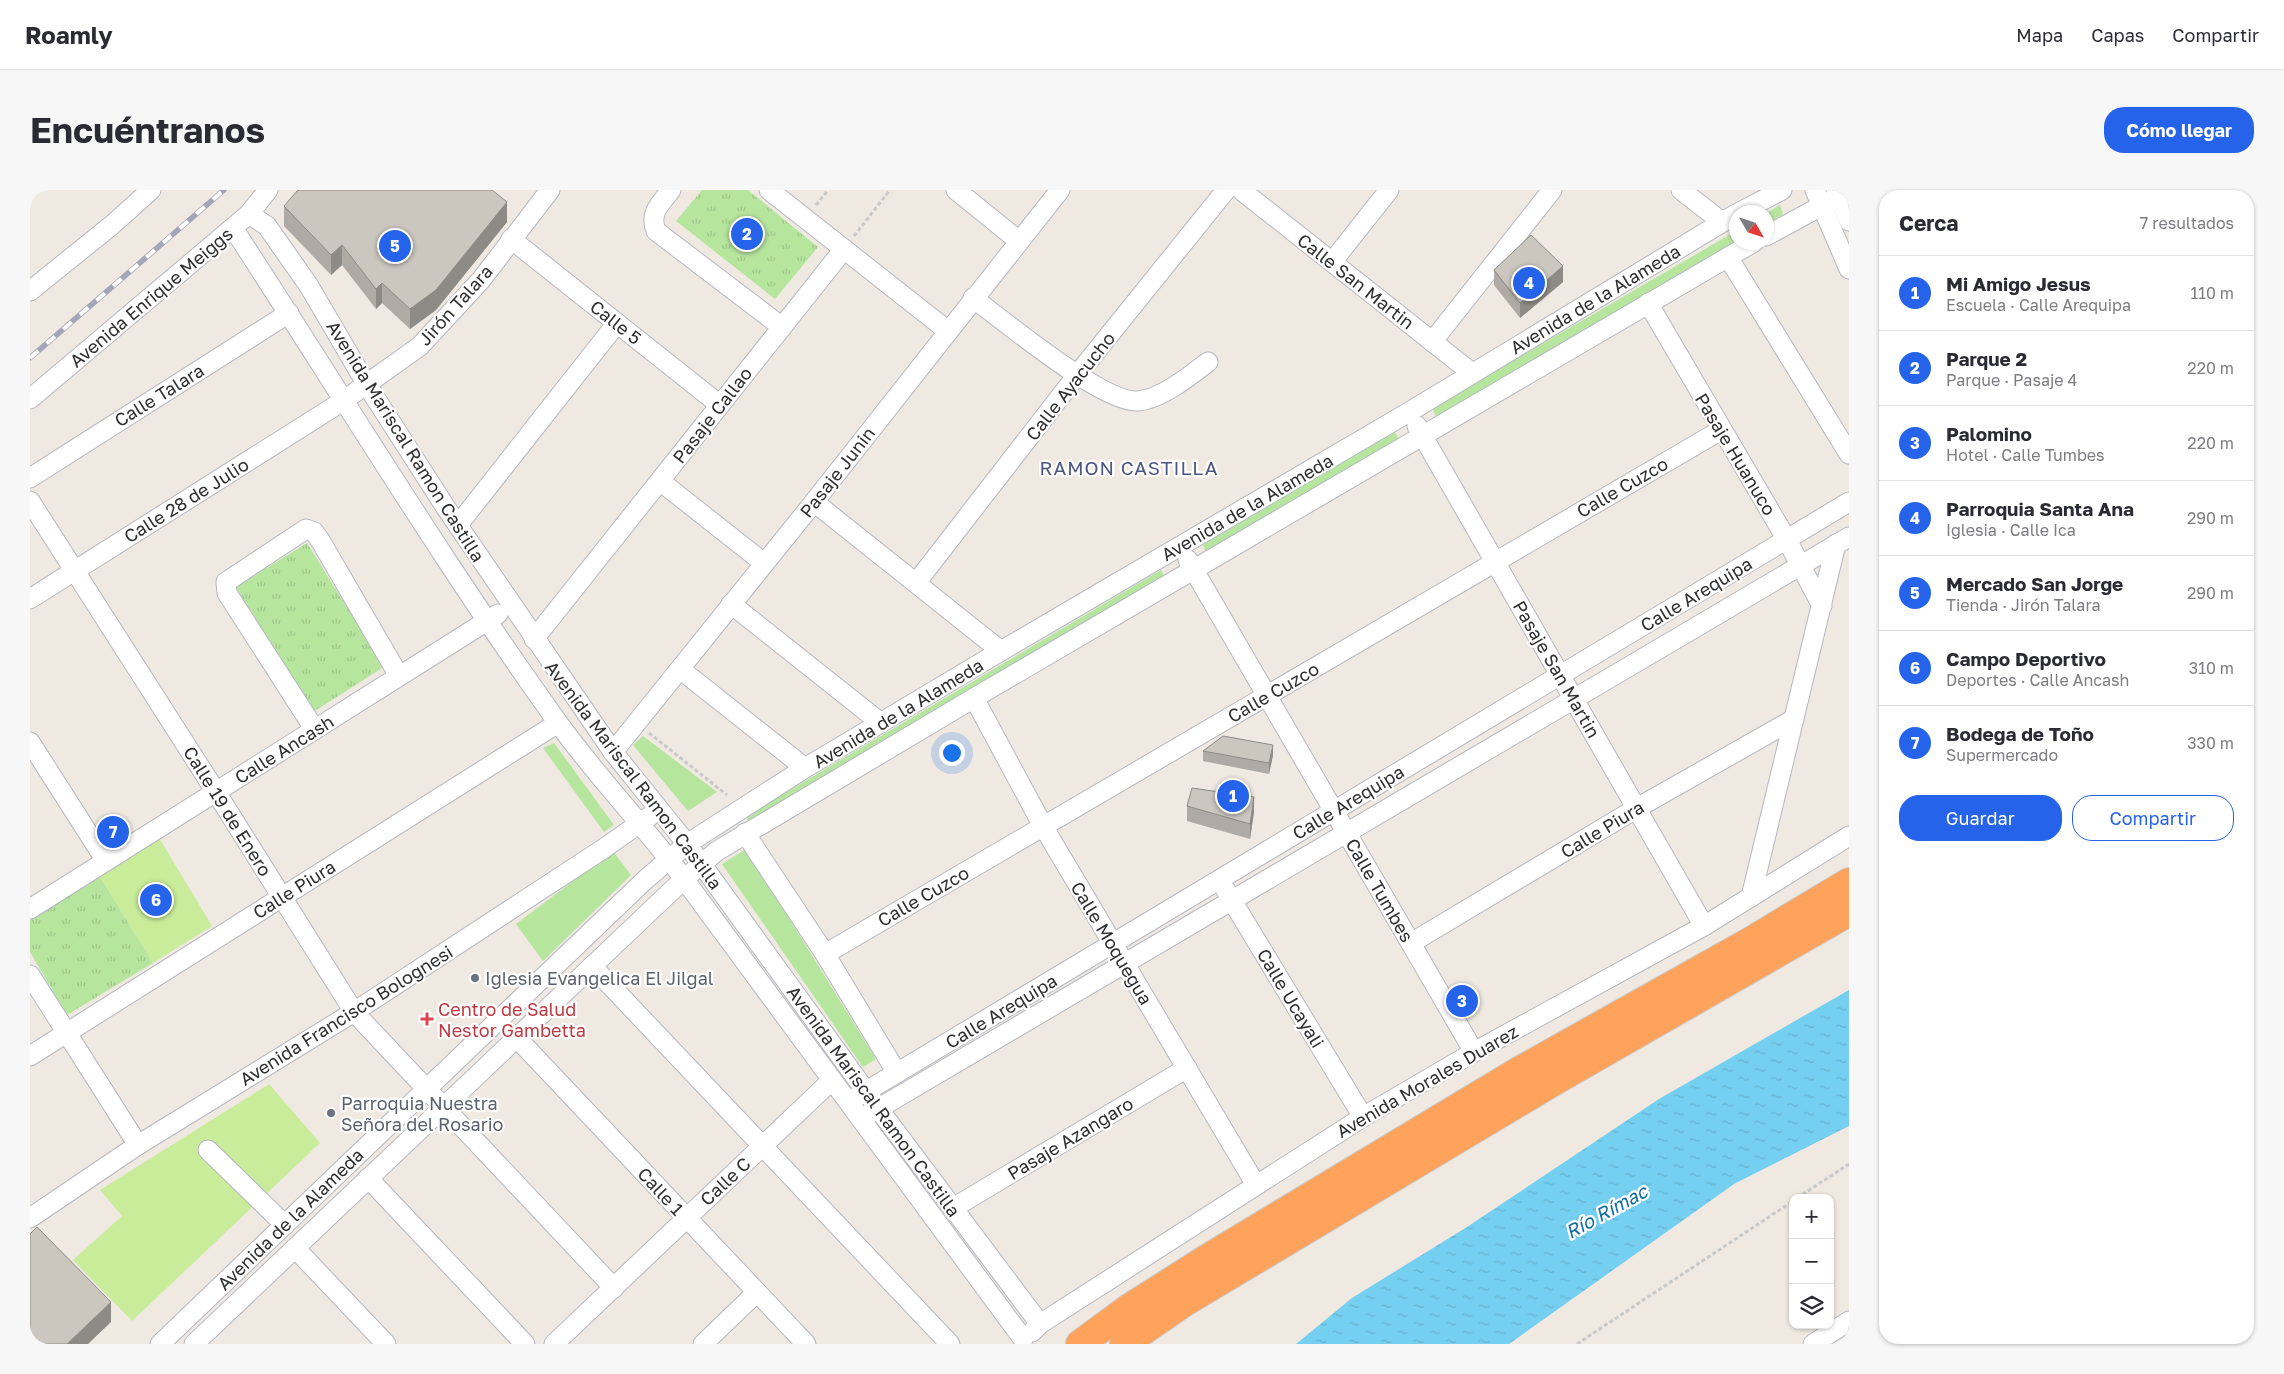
<!DOCTYPE html>
<html lang="es">
<meta charset="utf-8">
<style>
body{margin:0;font-family:"Golos Text",sans-serif;background:#f7f7f7;color:#2b2b33}
.controls{position:absolute;right:15px;bottom:15px;display:grid;overflow:hidden;border-radius:10px;box-shadow:0 1px 4px #0004}
.controls button{width:45px;height:45px;display:grid;place-items:center;padding:0;border:0;border-bottom:1px solid #e1e1e2;background:#fff;color:#2b2b33;font:25px sans-serif}
.compass{position:absolute;left:1699px;top:15px;width:45px;height:45px;border-radius:50%;background:#fff;box-shadow:0 1px 4px #0004;rotate:129deg}
.you{position:absolute;left:921px;top:562px;width:18px;height:18px;margin:-12px;border:4px solid #fff;border-radius:50%;background:#1a73e8;box-shadow:0 0 0 8px #1a73e833}
.badge{display:grid;place-items:center;width:32px;height:32px;border-radius:50%;background:#2563eb;color:#fff;font-size:16px;font-weight:700}
.pin{position:absolute;translate:-50% -50%;border:2px solid #fff;box-shadow:0 1px 5px #0006}
.list{margin:0;padding:0;list-style:none}
h2{display:flex;justify-content:space-between;align-items:center;height:65px;margin:0;padding:0 20px;font-size:21px}
h2 small{font-size:16px;font-weight:400;color:#7c7c81}
.list li{display:grid;grid-template-columns:32px 1fr auto;gap:15px;align-items:center;box-sizing:border-box;height:75px;padding:0 20px;border-top:1px solid #e1e1e2}
.list b{display:block;font-size:19px;white-space:nowrap}
.list p{margin:0;font-size:16px;white-space:nowrap;color:#7c7c81}
.list em{font-size:16px;font-style:normal;color:#7c7c81}
.actions{display:flex;gap:10px;padding:15px 20px}
.actions a{flex:1;padding:11px 0;border:1px solid #2563eb;border-radius:20px;text-align:center;font-size:18px;color:#2563eb}
.actions .main{background:#2563eb;color:#fff}
.icon{flex:none;width:28px;height:28px;fill:none;stroke:currentColor;stroke-width:2;stroke-linecap:round;stroke-linejoin:round}
.map{position:relative;flex:none;width:1819px;height:1154px;overflow:hidden;border-radius:20px}
header{display:flex;align-items:center;gap:30px;box-sizing:border-box;height:70px;padding:0 25px;background:#fff;border-bottom:1px solid #e1e1e2}
header strong{font-size:24px}
nav{display:flex;gap:28px;margin-inline-start:auto;font-size:18px}
.intro{display:flex;align-items:center;justify-content:space-between;box-sizing:border-box;height:120px;padding:0 30px}
h1{margin:0;font-size:35px}
.button{padding:12px 22px;border-radius:20px;background:#2563eb;color:#fff;font-size:18px;font-weight:700}
main{display:flex;gap:30px;padding:0 30px}
aside{flex:1;background:#fff;border-radius:20px;box-shadow:0 1px 4px #0004}
.map>svg:first-child{display:block}
.grass{fill:#b6e59e}
.park{fill:url(#park-tufts)}
.pitch{fill:#c9ec9a}
.water{fill:url(#water-ripples)}
.lines{fill:none;stroke-linecap:round;stroke-linejoin:round}
.minor-casing{stroke:#b4b7c1;stroke-width:21}
.highway-casing{stroke:#c9c9c9;stroke-width:30}
.path{stroke:#c9c9c9;stroke-width:3;stroke-dasharray:4 2.5;stroke-linecap:butt}
.minor{stroke:#fff;stroke-width:19}
.highway{stroke:#ffa35c;stroke-width:28}
.rail-casing{stroke:#a3a6b8;stroke-width:5.5}
.rail{stroke:#fff;stroke-width:4;stroke-dasharray:11;stroke-linecap:butt}
.wall{fill:#afaba4}
.shaded-wall{fill:#8e8b86}
.building{fill:#cbc7bf;stroke:#8e8b86}
.worship-dot{fill:#6b7280;stroke:#fff;stroke-width:2}
.health-dot{fill:#e0444e;stroke:#fff;stroke-width:2}
.labels{text-anchor:middle;dominant-baseline:central;stroke-width:4.5;stroke-linejoin:round;paint-order:stroke}
.street-label{font-size:18px;fill:#2e2e2e;stroke:#fff}
.worship-label{font-size:18px;fill:#5b616d;stroke:#fff;text-anchor:start}
.health-label{font-size:18px;fill:#be3a42;stroke:#fff;text-anchor:start}
.neighbourhood-label{font-size:19px;letter-spacing:1px;fill:#4d5680;stroke:#fff}
.water-label{font-size:19px;font-style:italic;fill:#0d6fa3;stroke:#fff}
</style>
<header>
<strong>Roamly</strong>
<nav><a>Mapa</a><a>Capas</a><a>Compartir</a></nav>
</header>
<div class="intro"><h1>Encuéntranos</h1><a class="button">Cómo llegar</a></div>
<main>
<div class="map">
<svg width="1819" height="1154" viewBox="0 0 1819 1154">
<defs>
<pattern id="park-tufts" width="24" height="20" patternUnits="userSpaceOnUse" patternTransform="scale(1.25)"><rect width="24" height="20" fill="#b6e59e"/><path d="M3 7l-1-3M5 7V3M7 7l1-3M15 17l-1-3M17 17v-4M19 17l1-3" fill="none" stroke="#9dc588"/></pattern>
<pattern id="water-ripples" width="26" height="14" patternUnits="userSpaceOnUse" patternTransform="scale(1.25)"><rect width="26" height="14" fill="#75cff0"/><path d="M2 4q2-2 4 0t4 0M15 11q2-2 4 0t4 0" fill="none" stroke="#66b2ce"/></pattern>
</defs>
<rect width="100%" height="100%" fill="#efe9e1"/>
<g class="grass">
<path d="M1750 15 1753 24 1737 34V23Z"/>
<path d="M1706 41 1707 53 1409 233 1402 218Z"/>
<path d="M1364 241 1372 253 1179 369 1173 355Z"/>
<path d="M1131 380 1138 392 721 638 716 626Z"/>
<path d="M613 546 687 602 658 621 603 555Z"/>
<path d="M524 553 584 635 574 642 513 558Z"/>
<path d="M716 659 846 869 833 877 692 674Z"/>
<path d="M583 661 601 685 513 771 486 734Z"/>
</g>
<g class="park">
<path d="M672 0H718L788 57 745 109 646 31Z"/>
<path d="M277 353 354 477 283 522 206 397Z"/>
<path d="M69 685 123 773 37 825 0 762V730Z"/>
</g>
<g class="pitch">
<path d="M129 648 182 736 123 773 69 685Z"/>
<path d="M239 894 290 953 102 1131 43 1070 92 1026 70 1000Z"/>
</g>
<path class="water" d="M1819 800V936L1704 994 1479 1154H1266L1322 1108 1437 1037 1629 909Z"/>
<g class="lines">
<defs>
<g id="minor">
<path d="M641 0C630 14 619 23 626 41L752 137"/>
<path d="M739 0 918 141"/>
<path d="M926 0 989 51"/>
<path d="M1211 0 1442 183"/>
<path d="M1651 0 1692 32"/>
<path d="M1785 0 1819 79"/>
<path d="M1806 0 1819 31"/>
<path d="M1710 22 1752 0"/>
<path d="M219 24 237 36 279 96 337 195 416 318 583 562 657 654 848 918 1010 1134"/>
<path d="M203 38C311 203 413 373 529 534 568 588 614 635 654 689L993 1149"/>
<path d="M1736 46 1819 1"/>
<path d="M481 49 690 215"/>
<path d="M1698 67 1819 264"/>
<path d="M1302 72 1359 0"/>
<path d="M0 101 82 35 121 0"/>
<path d="M943 108C974 131 1074 214 1108 211 1131 209 1160 186 1178 172"/>
<path d="M1618 113 1757 350 1792 416"/>
<path d="M1402 152 1522 0"/>
<path d="M0 209 219 24 238 0"/>
<path d="M1387 236 1674 736"/>
<path d="M0 288 259 123"/>
<path d="M630 291 734 373"/>
<path d="M0 311 186 602 324 822 584 1098"/>
<path d="M784 312 971 461"/>
<path d="M428 335 587 133"/>
<path d="M1158 370 1444 862"/>
<path d="M886 393 1047 185 1196 0"/>
<path d="M0 409 313 211 390 156 451 90 520 0"/>
<path d="M701 414 851 533"/>
<path d="M504 449 814 59"/>
<path d="M650 479 775 578"/>
<path d="M944 508 1013 636 1226 995"/>
<path d="M285 540 197 403 196 392 276 339 284 342 290 350 369 486"/>
<path d="M0 552 76 671"/>
<path d="M583 562 784 312 1030 0"/>
<path d="M715 643 795 764 867 883"/>
<path d="M1195 699 1333 927"/>
<path d="M1721 707 1806 354"/>
<path d="M0 719 468 424"/>
<path d="M1381 753 1607 618 1764 529"/>
<path d="M795 764 1691 240"/>
<path d="M562 776 920 1154"/>
<path d="M0 785 108 955"/>
<path d="M486 847 776 1154"/>
<path d="M0 866 528 533"/>
<path d="M825 908 1819 312"/>
<path d="M839 924 1819 347"/>
<path d="M178 960 255 1035"/>
<path d="M338 988 495 1154"/>
<path d="M923 1018 1157 878"/>
<path d="M0 1028 108 955 324 822 573 659 620 626"/>
<path d="M265 1058 356 1154"/>
<path d="M1002 1142 1010 1134 1333 927 1444 862 1674 736 1819 646"/>
<path d="M130 1154 615 690 657 654 775 578 971 461 1379 222 1706 24"/>
<path d="M164 1154 654 689 687 661 944 508 1724 52"/>
<path d="M524 1154 801 891"/>
<path d="M673 1154 727 1102"/>
<path d="M1783 1154 1819 1131"/>
</g>
<g id="highway">
<path d="M1050 1154 1099 1118 1181 1066 1487 882 1719 752 1819 692"/>
<path d="M1094 1154 1155 1112 1523 892 1819 722"/>
</g>
</defs>
<use href="#minor" class="minor-casing"/>
<use href="#highway" class="highway-casing"/>
<g class="path">
<path d="M786 15 798 0"/>
<path d="M824 46 860 0"/>
<path d="M619 543 697 605"/>
<path d="M1767 1008 1819 974"/>
<path d="M1547 1154 1763 1011"/>
</g>
<use href="#minor" class="minor"/>
<use href="#highway" class="highway"/>
<defs>
<path id="rail" d="M0 168 194 0"/>
</defs>
<use href="#rail" class="rail-casing"/>
<use href="#rail" class="rail"/>
</g>
<g class="wall">
<path d="M254 16 477 32 406 120 380 139 352 113 346 119 312 75 301 85 254 36Z"/>
<path d="M1464 80 1533 92 1490 128 1464 95Z"/>
<path d="M1173 561 1243 565 1239 584 1173 571Z"/>
<path d="M1157 616 1224 622 1220 649 1157 631Z"/>
</g>
<g class="shaded-wall">
<path d="M477 12V32L406 120 380 139V119Z"/>
<path d="M312 55V75L301 85V65Z"/>
<path d="M1533 76V92L1490 128V113Z"/>
<path d="M352 93V113L346 119V99Z"/>
<path d="M1243 555V565L1239 584V573Z"/>
<path d="M1224 607V622L1220 649V634Z"/>
<path d="M81 1112V1132L58 1154H37Z"/>
</g>
<g class="building">
<path d="M268 0H462L477 12 406 100 380 119 352 93 346 99 312 55 301 65 254 16Z"/>
<path d="M1501 45 1533 76 1490 113 1464 80Z"/>
<path d="M1193 546 1243 555 1239 573 1173 561Z"/>
<path d="M1162 598 1224 607 1220 634 1157 616Z"/>
<path d="M7 1037 81 1112 37 1154H0V1044Z"/>
</g>
<g class="worship-dot">
<circle cx="445" cy="788" r="5"/>
<circle cx="301" cy="923" r="5"/>
</g>
<path class="health-dot" d="M394.5 821.5h5v5h5v5h-5v5h-5v-5h-5v-5h5z"/>
<g class="labels">
<g class="street-label">
<text transform="translate(1326 91) rotate(38)">Calle San Martin</text>
<text transform="translate(121 107) rotate(-40)">Avenida Enrique Meiggs</text>
<text transform="translate(1565 109) rotate(-31)">Avenida de la Alameda</text>
<text transform="translate(425 115) rotate(-48)">Jirón Talara</text>
<text transform="translate(586 132) rotate(38)">Calle 5</text>
<text transform="translate(1040 196) rotate(-52)">Calle Ayacucho</text>
<text transform="translate(129 205) rotate(-32)">Calle Talara</text>
<text transform="translate(682 225) rotate(-52)">Pasaje Callao</text>
<text transform="translate(376 251) rotate(58)">Avenida Mariscal Ramon Castilla</text>
<text transform="translate(1706 264) rotate(59)">Pasaje Huanuco</text>
<text transform="translate(807 282) rotate(-52)">Pasaje Junin</text>
<text transform="translate(1592 297) rotate(-30)">Calle Cuzco</text>
<text transform="translate(156 310) rotate(-32)">Calle 28 de Julio</text>
<text transform="translate(1217 317) rotate(-30)">Avenida de la Alameda</text>
<text transform="translate(1666 404) rotate(-31)">Calle Arequipa</text>
<text transform="translate(1527 479) rotate(60)">Pasaje San Martin</text>
<text transform="translate(1243 502) rotate(-30)">Calle Cuzco</text>
<text transform="translate(868 523) rotate(-31)">Avenida de la Alameda</text>
<text transform="translate(254 559) rotate(-32)">Calle Ancash</text>
<text transform="translate(604 585) rotate(53)">Avenida Mariscal Ramon Castilla</text>
<text transform="translate(1318 612) rotate(-31)">Calle Arequipa</text>
<text transform="translate(198 621) rotate(58)">Calle 19 de Enero</text>
<text transform="translate(1572 639) rotate(-31)">Calle Piura</text>
<text transform="translate(264 699) rotate(-32)">Calle Piura</text>
<text transform="translate(1350 700) rotate(60)">Calle Tumbes</text>
<text transform="translate(893 706) rotate(-30)">Calle Cuzco</text>
<text transform="translate(1082 753) rotate(59)">Calle Moquegua</text>
<text transform="translate(1261 808) rotate(59)">Calle Ucayali</text>
<text transform="translate(971 821) rotate(-31)">Calle Arequipa</text>
<text transform="translate(316 825) rotate(-32)">Avenida Francisco Bolognesi</text>
<text transform="translate(1397 891) rotate(-30)">Avenida Morales Duarez</text>
<text transform="translate(844 911) rotate(54)">Avenida Mariscal Ramon Castilla</text>
<text transform="translate(1040 948) rotate(-31)">Pasaje Azangaro</text>
<text transform="translate(695 991) rotate(-43)">Calle C</text>
<text transform="translate(631 1001) rotate(47)">Calle 1</text>
<text transform="translate(260 1029) rotate(-44)">Avenida de la Alameda</text>
</g>
<g class="worship-label">
<text x="455" y="788">Iglesia Evangelica El Jilgal</text>
<text x="311" y="913">Parroquia Nuestra<tspan x="311" dy="21">Señora del Rosario</tspan></text>
</g>
<g class="health-label">
<text x="408" y="819">Centro de Salud<tspan x="408" dy="21">Nestor Gambetta</tspan></text>
</g>
<g class="neighbourhood-label">
<text x="1099" y="277">RAMON CASTILLA</text>
</g>
<g class="water-label">
<text transform="translate(1576 1021) rotate(-29)">Río Rímac</text>
</g>
</g>
</svg>
<div class="controls">
<button>+</button>
<button>−</button>
<button><svg class="icon" aria-label="layers" viewBox="0 0 24 24"><path d="M12 4l9 5-9 5-9-5zM3 14l9 5 9-5"/></svg></button>
</div>
<svg class="compass" viewBox="-18 -18 36 36"><path d="M0-13l5 13h-10z" fill="#e53935"/><path d="M0 13l5-13h-10z" fill="#7c7c81"/></svg>
<div class="you"></div>
<div class="pin badge" style="left:1203px;top:606px">1</div>
<div class="pin badge" style="left:717px;top:44px">2</div>
<div class="pin badge" style="left:1432px;top:811px">3</div>
<div class="pin badge" style="left:1499px;top:93px">4</div>
<div class="pin badge" style="left:365px;top:56px">5</div>
<div class="pin badge" style="left:126px;top:710px">6</div>
<div class="pin badge" style="left:83px;top:642px">7</div>
</div>
<aside>
<h2>Cerca<small>7 resultados</small></h2>
<ul class="list">
<li><span class="badge">1</span><div><b>Mi Amigo Jesus</b><p>Escuela · Calle Arequipa</p></div><em>110 m</em></li>
<li><span class="badge">2</span><div><b>Parque 2</b><p>Parque · Pasaje 4</p></div><em>220 m</em></li>
<li><span class="badge">3</span><div><b>Palomino</b><p>Hotel · Calle Tumbes</p></div><em>220 m</em></li>
<li><span class="badge">4</span><div><b>Parroquia Santa Ana</b><p>Iglesia · Calle Ica</p></div><em>290 m</em></li>
<li><span class="badge">5</span><div><b>Mercado San Jorge</b><p>Tienda · Jirón Talara</p></div><em>290 m</em></li>
<li><span class="badge">6</span><div><b>Campo Deportivo</b><p>Deportes · Calle Ancash</p></div><em>310 m</em></li>
<li><span class="badge">7</span><div><b>Bodega de Toño</b><p>Supermercado</p></div><em>330 m</em></li>
</ul>
<div class="actions"><a class="main">Guardar</a><a>Compartir</a></div>
</aside>
</main>
